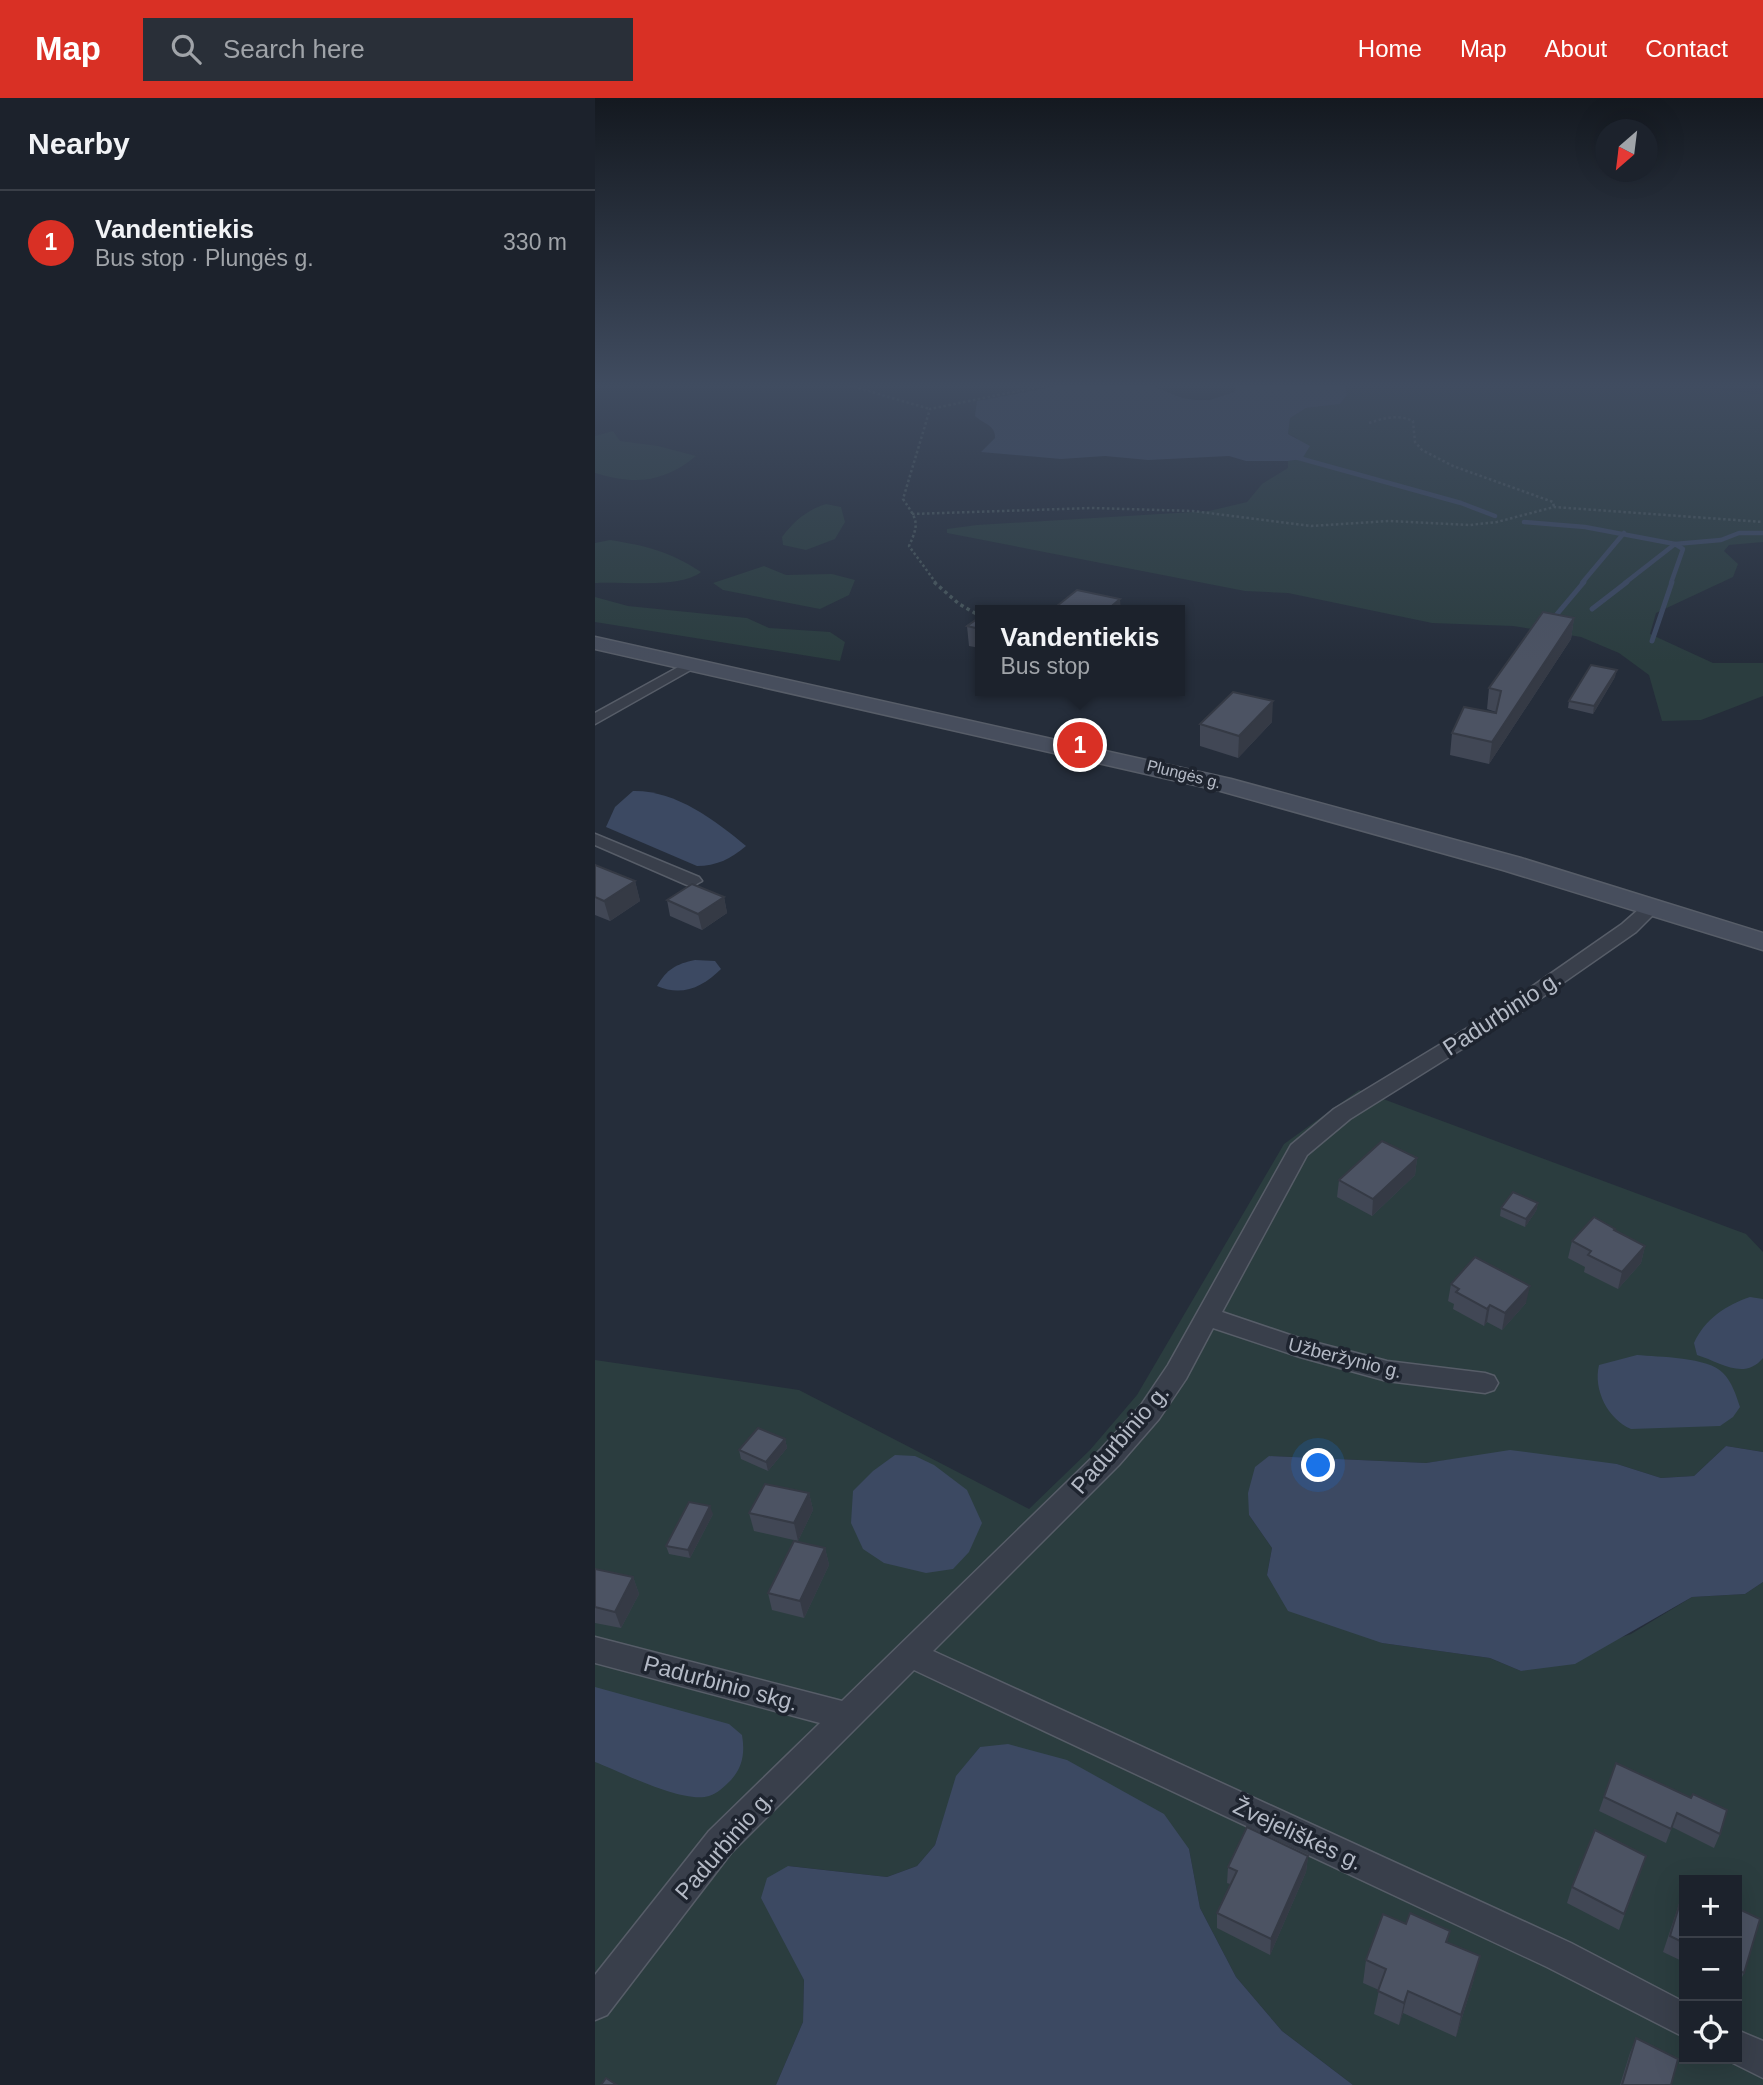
<!DOCTYPE html>
<meta charset="utf-8">
<style>
body{margin:0;font-family:Arial,sans-serif;background:#292f38;color:#f1f3f6}
.controls{position:absolute;right:21px;bottom:21px;display:grid;overflow:hidden;border-radius:0px;box-shadow:0 7px 28px #0002}
.controls button{width:63px;height:63px;display:grid;place-items:center;padding:0;border:0;border-bottom:2px solid #3a3f48;background:#1c222c;color:#f1f3f6;font:35px sans-serif}
.compass{position:absolute;left:1000px;top:21px;width:63px;height:63px;border-radius:50%;background:#1c222c;box-shadow:0 7px 28px #0002;rotate:208deg}
.you{position:absolute;left:724px;top:1368px;width:24px;height:24px;margin:-18px;border:5px solid #fff;border-radius:50%;background:#1a73e8;box-shadow:0 0 0 10px #1a73e833}
.badge{display:grid;place-items:center;width:46px;height:46px;border-radius:50%;background:#d93025;color:#fff;font-size:23px;font-weight:700}
.pin{position:absolute;translate:-50% -50%;border:4px solid #fff;box-shadow:0 2px 7px #0006}
.popup{position:absolute;left:380px;top:507px;width:210px;height:91px;box-sizing:border-box;display:grid;place-content:center;border-radius:0px;background:#1c222c;filter:drop-shadow(0 2px 5px #0005);font-size:23px;white-space:nowrap;color:#a0a4a9}
.popup b{font-size:26px;color:#f1f3f6}
.popup::after{content:'';position:absolute;left:50%;top:100%;margin-left:-14px;border:14px solid transparent;border-top-color:#1c222c}
.list{margin:0;padding:0;list-style:none}
h2{display:flex;justify-content:space-between;align-items:center;height:91px;margin:0;padding:0 28px;font-size:30px}
h2 small{font-size:23px;font-weight:400;color:#a0a4a9}
.list li{display:grid;grid-template-columns:46px 1fr auto;gap:21px;align-items:center;box-sizing:border-box;height:105px;padding:0 28px;border-top:2px solid #3a3f48}
.list b{display:block;font-size:26px;white-space:nowrap}
.list p{margin:0;font-size:23px;white-space:nowrap;color:#a0a4a9}
.list em{font-size:23px;font-style:normal;color:#a0a4a9}
.icon{flex:none;width:38px;height:38px;fill:none;stroke:currentColor;stroke-width:2;stroke-linecap:round;stroke-linejoin:round}
.map{position:relative;flex:none;width:1168px;height:1987px;overflow:hidden}
header{display:flex;align-items:center;gap:42px;box-sizing:border-box;height:98px;padding:0 35px;background:#d93025;color:#fff}
header strong{font-size:33px}
nav{display:flex;gap:38px;margin-inline-start:auto;font-size:24px}
.search{width:490px;height:63px;background:#292f38;display:flex;align-items:center;gap:18px;box-sizing:border-box;padding:0 24px;border-radius:0px;color:#a0a4a9;font-size:26px}
main{display:flex}
aside{flex:1;background:#1c222c}
.map>svg:first-child{display:block}
.green{fill:#2b3d3f;fill-rule:evenodd}
.water{fill:#3c4962}
.lines{fill:none;stroke-linecap:round;stroke-linejoin:round}
.stream-far1{stroke:#3c4962;stroke-width:4.5}
.stream{stroke:#3c4962;stroke-width:5}
.minor-casing{stroke:#575d68;stroke-width:3}
.secondary-casing{stroke:#575d68;stroke-width:3}
.path-far1{stroke:#49585c;stroke-width:2.5;stroke-dasharray:2.5 2.5;stroke-linecap:butt}
.path{stroke:#49585c;stroke-width:3.5;stroke-dasharray:3.5 3.5;stroke-linecap:butt}
.minor{fill:#393f4b;fill-rule:evenodd}
.secondary{fill:#474e5d;fill-rule:evenodd}
.wall{fill:#414755}
.shaded-wall{fill:#353a45}
.building{fill:#4c5363;stroke:#353a45;stroke-width:2}
.labels{text-anchor:middle;dominant-baseline:central;stroke-width:7;stroke-linejoin:round;paint-order:stroke}
.far-street-label{font-size:16px;fill:#b4bac6;stroke:#1e242f}
.street-label{font-size:19px;fill:#b4bac6;stroke:#1e242f}
.near-street-label{font-size:23px;fill:#b4bac6;stroke:#1e242f}
</style>
<header>
<strong>Map</strong>
<div class="search"><svg class="icon" aria-label="search" viewBox="0 0 24 24"><circle cx="10" cy="10" r="6"/><path d="M15 15l6 6"/></svg>Search here</div>
<nav><a>Home</a><a>Map</a><a>About</a><a>Contact</a></nav>
</header>
<main>
<aside>
<h2>Nearby<small></small></h2>
<ul class="list">
<li><span class="badge">1</span><div><b>Vandentiekis</b><p>Bus stop · Plungės g.</p></div><em>330 m</em></li>
</ul>
</aside>
<div class="map">
<svg width="1168" height="1987" viewBox="0 0 1168 1987">
<rect width="100%" height="100%" fill="#252d3a"/>
<g class="green">
<path d="M750 286H1083L1168 297V444L1134 447 1129 453 1143 466 1138 479 1061 515 1055 536 1118 565H1168V598L1106 622 1067 623 1054 577 1024 555 986 539 918 528 837 525 693 495 650 493 352 435V431L382 427 614 413 652 404 667 386 693 370V363L707 361 702 340 693 336 695 320 711 310 745 306 752 298Z"/>
<path d="M18 333 25 343 63 348 101 358C68 385 40 387 0 375V338Z"/>
<path d="M231 406 246 409 250 424 240 441 211 452 188 447 187 439C199 423 212 412 231 406Z"/>
<path d="M15 442C52 448 74 453 106 474 85 491 27 483 0 485V445Z"/>
<path d="M169 468 191 477 237 476 260 482 254 497 225 511 128 492 118 485Z"/>
<path d="M0 499 33 508 152 520 174 530 235 534 250 544 245 563 0 524Z"/>
<path d="M764 992 1151 1136 1168 1154V1354L1131 1348 1099 1378 1066 1380 1022 1366 860 1361 831 1365 674 1358 654 1417 677 1450 672 1477 787 1545 895 1560 926 1573 1036 1536 1097 1499 1150 1496 1168 1484V1987H758L687 1933 641 1879 605 1810 594 1751 385 1649 362 1678 340 1747 322 1768 292 1779 194 1768 192 1845 209 1882 208 1924 181 1987H0V1262L204 1292 434 1411 495 1352 542 1297 689 1046ZM1089 1782H1142V1961H1089Z"/>
</g>
<g class="water">
<path d="M474 286H552L587 300 600 302H615L639 294 641 291 634 286H750L752 297 745 306 711 310 695 320 693 336 715 348 707 361 693 363H651L634 358 553 362 510 358 466 361 386 354 400 340C401 327 387 325 380 318L382 303Z"/>
<path d="M38 693C80 692 120 722 151 748 136 761 121 768 102 768L11 729 20 709Z"/>
<path d="M100 862 120 863 126 871C108 889 87 899 62 888 72 871 81 866 100 862Z"/>
<path d="M1155 1199 1168 1201V1260C1149 1283 1125 1264 1102 1257L1099 1245C1110 1221 1131 1207 1155 1199Z"/>
<path d="M1042 1257C1063 1259 1114 1259 1128 1275 1137 1284 1141 1297 1145 1309L1138 1319 1125 1328 1036 1331C1013 1321 998 1292 1004 1267Z"/>
<path d="M1131 1348 1168 1354V1484L1150 1496 1097 1499 980 1566 926 1573 895 1560 787 1545 693 1513 672 1477 677 1450 654 1417 653 1395 660 1369 674 1358 831 1365 915 1352 1022 1366 1066 1380 1099 1378Z"/>
<path d="M300 1357 320 1358 339 1367 372 1392 387 1425 374 1454 358 1471 331 1475 289 1465 268 1451 256 1425 258 1393 278 1373Z"/>
<path d="M0 1589 134 1626 147 1637C150 1654 148 1669 136 1682 129 1689 123 1695 114 1698 88 1706 26 1674 0 1664Z"/>
<path d="M413 1646 472 1662 569 1716 594 1751 605 1810 641 1879 687 1933 758 1987H181L208 1924 209 1882 166 1800 172 1780 193 1768 292 1779 322 1768 340 1747 361 1678 385 1649Z"/>
</g>
<g class="lines">
<g class="stream-far1">
<path d="M700 359 866 405 900 418"/>
<path d="M929 424 990 429 1080 446 1126 442 1144 435H1168"/>
<path d="M987 485 1029 435"/>
<path d="M1030 485 1080 446 1088 451 1076 485"/>
</g>
<g class="stream">
<path d="M997 511 1032 484"/>
<path d="M957 522 989 484"/>
<path d="M1057 543 1077 484"/>
</g>
<defs>
<g id="minor">
<path d="M96 562 103 566 101 569 0 626V615Z"/>
<path d="M0 736 104 779 107 783 98 788 92 787 0 747Z"/>
<path d="M1057 804 1066 809 1041 834 926 914 755 1021 712 1057 627 1214 707 1241 792 1263 890 1275 899 1278 903 1285 899 1292 890 1295 792 1283 705 1259 618 1230 591 1281 564 1321 524 1367 338 1553 976 1845 1089 1904V1939L952 1869 319 1572 136 1755 12 1917 0 1922V1877L114 1733 225 1625 0 1565V1539L247 1603 506 1351 546 1307 573 1267 696 1047 739 1011 912 906 1027 826 1051 805Z"/>
<path d="M1142 1932 1168 1943V1980L1130 1961H1142Z"/>
</g>
<path id="secondary" d="M0 539 636 681 926 760 1168 835V852L908 772 622 692 0 551Z"/>
</defs>
<use href="#minor" class="minor-casing"/>
<use href="#secondary" class="secondary-casing"/>
<g class="path-far1">
<path d="M249 286 335 311"/>
<path d="M774 325C789 320 803 316 818 323L820 344 827 352 858 368 958 404 959 409"/>
<path d="M317 416 497 410 598 413 716 428 794 423 875 427 902 424 959 409 1168 424"/>
<path d="M341 485 314 448C325 424 322 422 308 401L335 311 458 286"/>
</g>
<path class="path" d="M339 484 364 506 385 518"/>
<use href="#minor" class="minor"/>
<use href="#secondary" class="secondary"/>
</g>
<g class="wall">
<path d="M385 519V550L374 548 372 528Z"/>
<path d="M979 520 976 541 894 666 855 657 857 635 901 615V614L892 611 894 590Z"/>
<path d="M1020 579 998 616 973 610 974 603Z"/>
<path d="M677 624 643 660 605 648V626Z"/>
<path d="M0 767 40 783 45 803 15 823 0 817Z"/>
<path d="M129 799 132 815 107 832 75 818 72 802Z"/>
<path d="M822 1060 820 1077 777 1118 742 1099 744 1082Z"/>
<path d="M943 1105 941 1113 930 1129 905 1118 906 1110Z"/>
<path d="M1020 1133 1050 1148 1046 1165 1023 1191 989 1174 990 1169 973 1160 977 1143Z"/>
<path d="M856 1186 931 1205 907 1232 892 1224 889 1228 858 1211 859 1206 853 1203Z"/>
<path d="M190 1341 192 1350 173 1373 146 1361 144 1352Z"/>
<path d="M214 1395 218 1412 203 1443 159 1433 154 1415Z"/>
<path d="M118 1416 95 1460 74 1456 71 1448Z"/>
<path d="M230 1450 234 1467 209 1520 177 1512 173 1495Z"/>
<path d="M0 1471 38 1479 44 1496 26 1530 0 1525Z"/>
<path d="M1021 1665 1125 1736 1119 1750 1077 1729 1071 1745 1004 1713Z"/>
<path d="M713 1758 711 1774 675 1857 622 1830V1815L635 1786 632 1785 633 1769Z"/>
<path d="M1051 1758 1024 1832 972 1805 977 1789Z"/>
<path d="M1089 1791V1864L1068 1854Z"/>
<path d="M1142 1810 1149 1875 1142 1890Z"/>
<path d="M811 1826 855 1833 852 1844 879 1881 861 1939 808 1915 804 1927 779 1916 784 1892 768 1885 771 1862Z"/>
<path d="M1041 1940 1076 1987H1025L1035 1955Z"/>
</g>
<g class="shaded-wall">
<path d="M525 501 526 512H512Z"/>
<path d="M979 520 976 541 894 666 897 644Z"/>
<path d="M1022 572 1020 579 998 616 999 608Z"/>
<path d="M678 603 677 624 643 660 644 638Z"/>
<path d="M40 783 45 803 15 823 9 803Z"/>
<path d="M129 799 132 815 107 832 103 816Z"/>
<path d="M822 1060 820 1077 777 1118 778 1101Z"/>
<path d="M943 1105 941 1113 930 1129 931 1121Z"/>
<path d="M1050 1148 1046 1165 1023 1191 1027 1174Z"/>
<path d="M935 1188 931 1205 907 1232 910 1215Z"/>
<path d="M895 1207 892 1224 889 1228 892 1211Z"/>
<path d="M190 1341 192 1350 173 1373 171 1364Z"/>
<path d="M214 1395 218 1412 203 1443 199 1425Z"/>
<path d="M115 1408 118 1416 95 1460 93 1452Z"/>
<path d="M230 1450 234 1467 209 1520 205 1503Z"/>
<path d="M38 1479 44 1496 26 1530 20 1514Z"/>
<path d="M713 1758 711 1774 675 1857 676 1841Z"/>
<path d="M885 1858 879 1881 861 1939 866 1917Z"/>
<path d="M813 1893 808 1915 804 1927 809 1905Z"/>
</g>
<g class="building">
<path d="M482 492 525 501 512 512H457Z"/>
<path d="M398 510 410 512H394Z"/>
<path d="M948 514 979 520 897 644 857 635 869 609 901 615 906 593 894 590Z"/>
<path d="M385 519V531L372 528Z"/>
<path d="M996 567 1022 572 999 608 974 603Z"/>
<path d="M638 594 678 603 644 638 605 626Z"/>
<path d="M0 767 40 783 9 803 0 799Z"/>
<path d="M97 786 129 799 103 816 72 802Z"/>
<path d="M787 1043 822 1060 778 1101 744 1082Z"/>
<path d="M918 1094 943 1105 931 1121 906 1110Z"/>
<path d="M999 1119 1020 1131 1019 1132 1050 1148 1027 1174 993 1157 996 1153 977 1143Z"/>
<path d="M880 1159 935 1188 910 1215 895 1207 892 1211 861 1194 864 1191 856 1186Z"/>
<path d="M163 1330 190 1341 171 1364 144 1352Z"/>
<path d="M170 1386 214 1395 199 1425 154 1415Z"/>
<path d="M94 1404 115 1408 93 1452 71 1448Z"/>
<path d="M199 1443 230 1450 205 1503 173 1495Z"/>
<path d="M0 1471 38 1479 20 1514 0 1509Z"/>
<path d="M1021 1665 1096 1700 1098 1696 1132 1712 1125 1736 1082 1715 1076 1731 1009 1699Z"/>
<path d="M652 1729 713 1758 676 1841 622 1815 642 1773 633 1769Z"/>
<path d="M1000 1732 1051 1758 1029 1816 977 1789Z"/>
<path d="M1089 1792V1845L1075 1838Z"/>
<path d="M1142 1810 1165 1821 1149 1875 1142 1871Z"/>
<path d="M815 1815 855 1833 851 1844 885 1858 866 1917 813 1893 809 1905 783 1893 791 1871 771 1862 788 1816 811 1826Z"/>
<path d="M1041 1940 1083 1961 1076 1987H1027Z"/>
<path d="M11 1980 22 1987H6Z"/>
</g>
<linearGradient id="sky" x2="0" y2="1"><stop stop-color="#141920"/><stop offset="0.51" stop-color="#404c60"/><stop offset="1" stop-color="#404c60" stop-opacity="0"/></linearGradient>
<rect width="1168" height="564" fill="url(#sky)"/>
<g class="labels">
<g class="far-street-label">
<text transform="translate(589 676) rotate(14)">Plungės g.</text>
</g>
<g class="street-label">
<text transform="translate(750 1260) rotate(14)">Užberžynio g.</text>
</g>
<g class="near-street-label">
<text transform="translate(907 915) rotate(-33)">Padurbinio g.</text>
<text transform="translate(525 1341) rotate(-49)">Padurbinio g.</text>
<text transform="translate(126 1585) rotate(15)">Padurbinio skg.</text>
<text transform="translate(703 1736) rotate(25)">Žvejeliškės g.</text>
<text transform="translate(129 1747) rotate(-49)">Padurbinio g.</text>
</g>
</g>
</svg>
<div class="controls">
<button>+</button>
<button>−</button>
<button><svg class="icon" aria-label="locate" viewBox="0 0 24 24"><circle cx="12" cy="12" r="6"/><path d="M12 2v4M12 18v4M2 12h4M18 12h4"/></svg></button>
</div>
<svg class="compass" viewBox="-18 -18 36 36"><path d="M0-13l5 13h-10z" fill="#e53935"/><path d="M0 13l5-13h-10z" fill="#a0a4a9"/></svg>
<div class="you"></div>
<div class="pin badge" style="left:485px;top:647px">1</div>
<div class="popup"><b>Vandentiekis</b>Bus stop</div>
</div>
</main>
